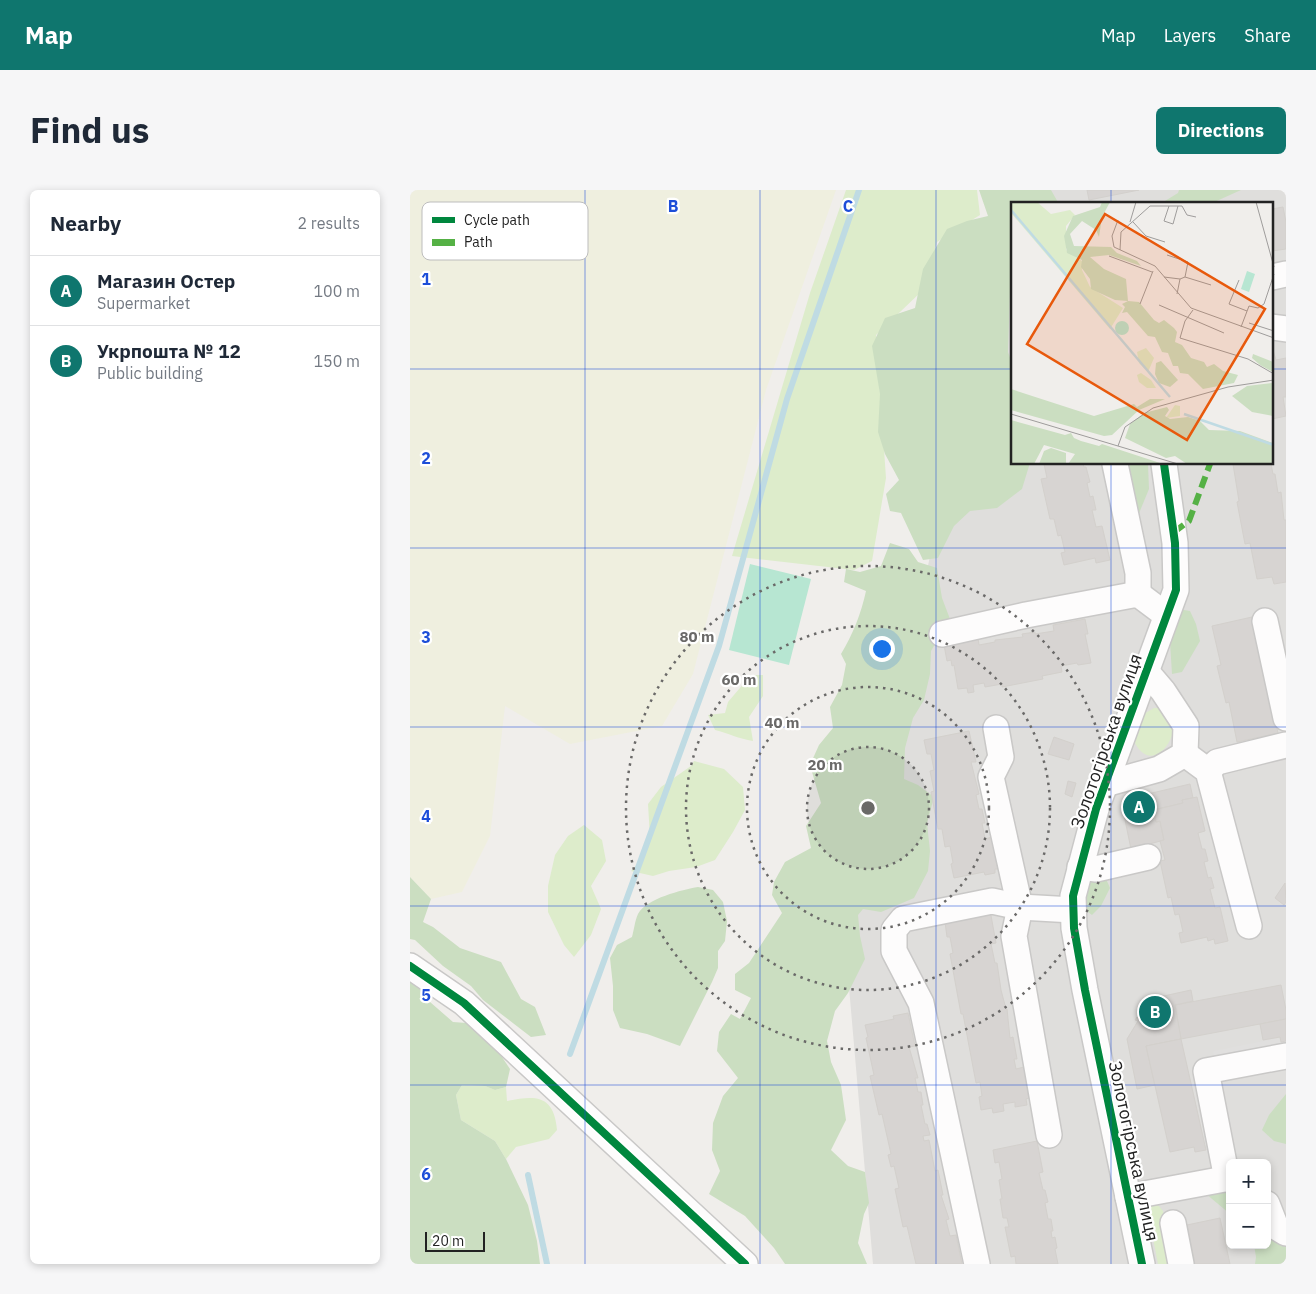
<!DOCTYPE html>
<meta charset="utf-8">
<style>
body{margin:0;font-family:"IBM Plex Sans",sans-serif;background:#f6f6f7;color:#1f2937}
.controls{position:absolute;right:15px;bottom:15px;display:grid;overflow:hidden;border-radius:8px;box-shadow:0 2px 8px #0003}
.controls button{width:45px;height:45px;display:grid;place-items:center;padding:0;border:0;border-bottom:1px solid #e0e1e3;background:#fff;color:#1f2937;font:25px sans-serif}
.scale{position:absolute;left:15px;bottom:12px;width:60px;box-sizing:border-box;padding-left:5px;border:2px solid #222;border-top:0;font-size:14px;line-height:18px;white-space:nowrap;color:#222;-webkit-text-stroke:4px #fff;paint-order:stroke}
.you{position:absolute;left:471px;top:458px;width:18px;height:18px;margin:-12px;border:4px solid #fff;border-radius:50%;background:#1a73e8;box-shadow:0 0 0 8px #1a73e833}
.badge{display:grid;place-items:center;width:32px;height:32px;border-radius:50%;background:#0f766e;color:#fff;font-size:16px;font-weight:700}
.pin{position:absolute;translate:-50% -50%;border:2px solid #fff;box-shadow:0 1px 5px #0006}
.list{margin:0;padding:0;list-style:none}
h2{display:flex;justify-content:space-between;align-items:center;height:65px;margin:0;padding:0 20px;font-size:21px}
h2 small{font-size:16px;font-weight:400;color:#747a83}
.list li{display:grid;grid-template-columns:32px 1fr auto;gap:15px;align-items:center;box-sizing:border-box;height:70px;padding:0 20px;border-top:1px solid #e0e1e3}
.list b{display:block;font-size:19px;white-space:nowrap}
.list p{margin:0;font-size:16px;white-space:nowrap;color:#747a83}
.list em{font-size:16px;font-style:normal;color:#747a83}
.map{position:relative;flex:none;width:876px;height:1074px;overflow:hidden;border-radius:8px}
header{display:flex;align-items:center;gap:30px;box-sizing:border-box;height:70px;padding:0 25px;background:#0f766e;color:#fff}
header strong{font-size:24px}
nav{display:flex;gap:28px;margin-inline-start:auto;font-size:18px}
.intro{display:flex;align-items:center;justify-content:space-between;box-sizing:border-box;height:120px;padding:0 30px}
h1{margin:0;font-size:35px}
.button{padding:12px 22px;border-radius:8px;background:#0f766e;color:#fff;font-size:18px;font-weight:700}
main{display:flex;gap:30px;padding:0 30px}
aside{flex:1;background:#fff;border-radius:8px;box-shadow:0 2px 8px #0003}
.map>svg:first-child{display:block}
.residential{fill:#dfdedc;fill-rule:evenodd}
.farmland{fill:#efefdf}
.grass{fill:#ddeccb}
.forest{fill:#cbdec1}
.pitch{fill:#b7e6d2}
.parking{fill:#e0dfde}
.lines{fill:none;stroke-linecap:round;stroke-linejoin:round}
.stream{stroke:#bfdbe3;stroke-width:6}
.building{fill:#d7d4d2;stroke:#d3d0cc}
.minor-casing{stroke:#c9c8c7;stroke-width:28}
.minor{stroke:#fdfcfc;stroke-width:25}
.quiet{stroke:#55b145;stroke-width:6;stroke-dasharray:12 6;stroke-linecap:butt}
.cycleway-casing{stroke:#fff;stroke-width:11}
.cycleway{stroke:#00873e;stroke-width:8}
.grid{fill:none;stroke:#1d4ed8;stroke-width:1;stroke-opacity:0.55}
.ring{fill:none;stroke:#6a6968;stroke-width:2.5;stroke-dasharray:2.5 5}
.labels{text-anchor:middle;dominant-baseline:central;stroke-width:4.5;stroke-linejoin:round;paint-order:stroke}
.street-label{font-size:18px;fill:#222;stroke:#fff}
.inset-river{fill:none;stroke:#bfdbe3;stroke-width:2.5}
.inset-road{fill:none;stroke:#9e9c9b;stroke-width:1}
.view{fill:#e8590c;fill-opacity:0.15;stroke:#e8590c;stroke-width:2.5}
.inset-edge{fill:none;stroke:#222;stroke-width:2.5}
.key{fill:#fff;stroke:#bdbdbd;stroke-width:1}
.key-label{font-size:14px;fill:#222}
.grid-label{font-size:16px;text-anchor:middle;font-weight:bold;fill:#1d4ed8;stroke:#fff;stroke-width:4.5;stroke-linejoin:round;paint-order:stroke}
.centre{fill:#6a6968;stroke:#fff;stroke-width:2.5}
.ring-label{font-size:15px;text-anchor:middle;font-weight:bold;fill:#6a6968;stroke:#fff;stroke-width:4.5;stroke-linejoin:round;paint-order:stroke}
</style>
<header>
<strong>Map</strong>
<nav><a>Map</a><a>Layers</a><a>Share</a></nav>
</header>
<div class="intro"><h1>Find us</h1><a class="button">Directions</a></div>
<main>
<aside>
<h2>Nearby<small>2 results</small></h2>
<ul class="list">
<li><span class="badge">A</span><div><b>Магазин Остер</b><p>Supermarket</p></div><em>100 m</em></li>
<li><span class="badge">B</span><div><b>Укрпошта № 12</b><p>Public building</p></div><em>150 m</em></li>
</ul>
</aside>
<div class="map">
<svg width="876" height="1074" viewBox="0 0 876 1074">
<rect width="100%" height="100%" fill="#f0eeeb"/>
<path class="residential" d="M601 0H876V1074H463L435 751ZM602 14H862V274H602ZM820 973H857V1055H820Z"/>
<path class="farmland" d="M0 0H426L356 200 283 484 252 536 160 554 95 516 80 646 52 702 21 709 0 687Z"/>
<g class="grass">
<path d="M436 0H567L570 25 527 52 513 100 466 145 476 288 462 371 444 380 322 366 400 103Z"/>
<path d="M341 485H353V506L339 527 343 551C329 549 318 543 305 540L298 525 315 523 318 512Z"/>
<path d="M744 518H750L764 537C760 563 736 580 723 549L732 525Z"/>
<path d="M284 571 314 579 333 597 335 620 323 642 305 670 286 677 259 681 243 686 221 681 234 668 240 647 238 614 251 597 281 576Z"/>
<path d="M174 635 192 650 196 671 181 696 191 719 181 745 164 767 154 755 138 722V696L145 665 158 646Z"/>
<path d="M52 895 75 896 85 900 96 897 97 911C126 905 144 905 147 940L139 949 106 957 96 969 85 951 51 930 46 905Z"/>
<path d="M745 1013 749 1016 753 1021 764 1074H748L737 1017 740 1014Z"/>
</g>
<g class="forest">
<path d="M569 0H641L649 14H602V100L600 102 598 162 602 173V274H619V276L612 299 587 318 560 321 544 336 528 368 513 370 491 323 480 321 476 304 489 290 475 264 468 242 470 204 462 156 475 128 505 118 513 79 537 39 557 31 578 26Z"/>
<path d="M769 0H831L800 14H750L768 3Z"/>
<path d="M706 274H738L739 299 725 333Z"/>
<path d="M480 353 499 359 508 372 527 378 532 408 540 429 521 461 520 484 514 510 503 528 495 558 494 589 508 595 524 607 517 633 520 661 518 681 504 708 471 722 453 719 448 725 450 746 455 769 438 803 425 821 417 851 421 872 431 895 436 930 421 960 438 976 455 982 459 1013 454 1024 448 1053 457 1074H375L364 1058 335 1026 299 1004 310 981 302 960 303 933 313 906 328 888 307 861 309 842 321 824 330 829 341 808 325 800V784L339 773 372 723 362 705 364 692 375 672 401 658 396 636 411 613 400 575 409 555 423 538 420 517 432 495 436 474 431 464C443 444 451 424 456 401L434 392 436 379 450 382 471 376Z"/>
<path d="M768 419 780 421 786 434 790 451 772 482 762 484 760 452Z"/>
<path d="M693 682 700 698 691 716 682 725 673 718 675 698 681 686Z"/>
<path d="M0 687 21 709 13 732 23 737 50 758 91 772 111 809 125 817 136 845 121 847 73 810 61 796 33 776 5 750 0 749Z"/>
<path d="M288 697 303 700 313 712 317 731 315 751 308 761V778L302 792 270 856 237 844 210 838 203 820V796L200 768 207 755 222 747C224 740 225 730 228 724 237 708 272 700 288 697Z"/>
<path d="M0 785 5 786 20 812 43 832 70 834 100 879 96 897 85 900 75 896 52 895 46 905 51 930 85 951 96 969 118 1015 127 1051 130 1074H0Z"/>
<path d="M876 904V954L864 951 852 940 859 925Z"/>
<path d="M820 983V1024L795 1003Z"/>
<path d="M857 1009 876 1029V1074H845L846 1067 844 1055H857Z"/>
</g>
<path class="pitch" d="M340 374 401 389 379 475 319 460Z"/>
<path class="parking" d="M869 848 872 861 805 874 803 861Z"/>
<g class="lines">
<g class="stream">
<path d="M160 864 309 456 377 209 449 0"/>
<path d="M118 985 137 1074"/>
</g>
</g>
<g class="building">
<path d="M677 0H729L679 10Z"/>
<path d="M873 17 876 32V59L862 61V19Z"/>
<path d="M862 157 866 170 876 168V207H873L876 226 862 229Z"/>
<path d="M634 274H673L674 277H676L680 292 677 293 680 307 683 306 686 320H682L686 337 692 336 700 370 686 373 685 368 654 375 651 363 655 362 651 345 648 346 644 329H640L631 289 637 288Z"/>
<path d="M823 274H861L863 284H865L868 303 871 302 874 330H876V392L864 394 862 387 847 389 840 353 835 354 827 312 829 311Z"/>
<path d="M842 427 868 543 827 552 819 512 816 513 807 476 811 475 802 436Z"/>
<path d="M675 429 678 444H675L681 473 668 475 667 473 651 476 652 482 632 486 633 489 592 497V494L575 497 574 493 563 495 564 502 558 503 557 498 548 499 544 475 542 476 541 470 537 471 534 455 568 448 569 455 585 452V450L613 447 612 444 625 442V444L644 441 643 435Z"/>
<path d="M559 541 566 572H561L569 604 566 605 569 619H572L575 633H572L575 649 582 647 588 679H585V683L575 685 574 682 544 688 541 674 543 673 540 656 535 657 532 639H528L521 602 524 601 520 581 524 580 521 564H517L514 550Z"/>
<path d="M644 547 664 554 659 570 638 564Z"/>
<path d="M658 591 666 593 662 607 655 604Z"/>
<path d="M780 594 783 608 772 610 773 613 744 620 746 632 750 631 754 650 721 659 714 625 725 607Z"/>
<path d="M787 607 795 641 788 643 792 659H795L798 671 794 672 798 688 801 687 804 698 800 699 805 718 810 717 818 751 805 754 804 749 798 751 797 747 771 753 769 743 773 742 769 724 765 725 761 707 758 708 750 671 755 670 750 651 754 650 750 631 746 632 744 620 773 613 772 610Z"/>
<path d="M875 693 876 712 874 715 865 708Z"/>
<path d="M580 720 586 753 581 754 585 773H587L591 800 596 819H597L600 848 603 847 607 869H604L606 879 614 877 619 908 616 909 617 915 605 917V912L593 914 594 921 583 923 582 918 571 920 569 907 572 906 570 892 566 893 553 824H551L540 764 543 763 540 747H537L535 732Z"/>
<path d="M871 795 876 820V829L771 849 765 815Z"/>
<path d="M781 800 783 811 765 815 771 849 736 856 745 895 727 899 717 849 728 831 725 830 727 827 730 828 740 809Z"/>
<path d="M498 823 505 856 499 857 508 888H505L508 902H511L513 915H511L515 934H517L520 945 513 946 514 951 519 950 525 981 528 980 533 1005H531L539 1029 536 1030 540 1046 546 1045 552 1074H506L497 1036 493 1037 485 999 489 998 484 976 481 977 478 965 481 964 472 924 469 925 460 886 464 885 456 848 458 847 455 835 484 829 483 826Z"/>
<path d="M876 829V851L871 852 870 847 853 850 850 834Z"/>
<path d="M771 849 796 960 785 962 784 957 760 962 736 856Z"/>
<path d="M627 951 633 982 629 983 633 1000H635L638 1012 635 1013 638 1029H641L643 1041H641L642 1048 645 1047 647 1058 645 1059 648 1074H606L605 1066 601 1067 595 1037H599L597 1028H593L590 1009H592L589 990 592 989 589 972 585 973 583 960Z"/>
<path d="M810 1028 820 1074H785L777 1035Z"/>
</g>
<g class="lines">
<defs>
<g id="minor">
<path d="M862 87 876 84"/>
<path d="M862 137 876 139"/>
<path d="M705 274 728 383V404"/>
<path d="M855 431 876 528"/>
<path d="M532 444 616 425 728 404 756 425"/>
<path d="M586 538 591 567 581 587 610 717 604 746 639 945"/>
<path d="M775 564 798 581 839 736"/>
<path d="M798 581 807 572 876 555"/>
<path d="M695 594 749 579 775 564 776 536 753 501 736 481"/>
<path d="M670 677 686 679 738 667"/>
<path d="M0 776 54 813 335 1074"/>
<path d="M817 989 796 881 876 866"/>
<path d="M718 1007 820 988"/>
<path d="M857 1014 866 1037 876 1043"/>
<path d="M763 1033 771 1074"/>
<path d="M567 1074 511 813 484 761V740L493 729 582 711 610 717 663 720"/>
<path d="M732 1074 675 800 664 738 663 706 686 619 766 400 765 353 754 274"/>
</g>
</defs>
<use href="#minor" class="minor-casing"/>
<use href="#minor" class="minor"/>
<path class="quiet" d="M764 342 779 331 800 274"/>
<defs>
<g id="cycleway">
<path d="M0 776 54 813 335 1074"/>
<path d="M732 1074 675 800 664 738 663 706 686 619 766 400 765 353 754 274"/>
</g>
</defs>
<use href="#cycleway" class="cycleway-casing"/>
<use href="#cycleway" class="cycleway"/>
</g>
<path class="grid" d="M175 0V1074M350 0V1074M526 0V1074M701 0V14M0 179H602M862 179H876M701 274V1074M0 358H876M0 537H876M0 716H876M0 895H876"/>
<circle cx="458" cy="618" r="61" fill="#6a6968" fill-opacity=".12"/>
<g class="ring">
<circle cx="458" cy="618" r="61"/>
<circle cx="458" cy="618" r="121"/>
<circle cx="458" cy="618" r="182"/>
<circle cx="458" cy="618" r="242"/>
</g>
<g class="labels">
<g class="street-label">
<text transform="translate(696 551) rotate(-71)">Золотогірська вулиця</text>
<text transform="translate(724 961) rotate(78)">Золотогірська вулиця</text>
</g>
</g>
<g transform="translate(601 12)">
<rect width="262" height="262" fill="#f0eeeb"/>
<path d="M0 0H26L40 12 59 8 64 13 55 24V48L71 59V68L79 85 112 106 99 127 0 11ZM135 146 143 156 137 170 128 161 126 150ZM130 171 140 178 145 186H136L128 180 126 173ZM164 203 169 204V214L155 216Z" fill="#ddeccb"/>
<path d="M91 0H99L91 15 88 35 85 28 71 19 59 32 63 44 100 45 106 51 126 59 130 64 98 53 79 55 93 67 115 77 117 99 128 100 143 118 148 121 153 118 163 126 166 130 164 140 171 143 180 156 193 160 196 165 203 162 212 169 227 173 223 181 192 187 177 172 169 171 167 164H162L157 151 151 150 144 135 137 134 116 110 111 111 114 105 111 102 117 99 104 98 80 87 79 77 70 65 71 58 56 51 53 34 62 14 89 5ZM242 152 262 160V170L249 163 241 156ZM150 159 167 178 159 185 148 181 144 172 145 161ZM262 181V214L241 210 221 194 236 184ZM0 187 83 214 123 202 126 205 139 197H154L128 208 101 233 93 234 0 208ZM156 205 158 208 154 214 159 217 177 215 189 219 198 228 229 229 262 241V262H176L164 254 155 256 114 236 119 222 133 211ZM0 218 54 233 60 231 63 236 70 239 88 244 91 242 149 261 57 262 64 252 33 243 23 262H0ZM40 246 55 251V262H28L33 249Z" fill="#cbdec1"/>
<path d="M236 69 244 72 238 90 230 87ZM104 126a7 7 0 1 1 14 0a7 7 0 1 1-14 0Z" fill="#b7e6d2"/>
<path class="inset-river" d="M0 8 159 195M173 212 263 243"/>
<path class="inset-road" d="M245 0 263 65M158 4 153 19 162 22 167 4M107 18 101 34 103 45 144 64 180 106 263 136M119 20 125 0M122 20 135 34 154 40M109 48 110 30 139 4H171L176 13 185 15M156 53 177 60 174 75M98 54 141 70M153 75 169 77 166 92M169 77 174 75 200 83M228 78 218 102 236 109M129 102 142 69M148 103 213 131M182 108 174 119 169 136 237 157 263 172M238 121 263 129M230 125 238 104 247 106 253 102 263 72M0 212 167 262M107 244 114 225 142 206 217 185 263 178"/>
<path class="view" d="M94 12 254 107 176 238 16 142Z"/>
<rect width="262" height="262" class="inset-edge"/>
</g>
<rect x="12" y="12" width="166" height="58" rx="8" class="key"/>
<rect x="22" y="27" width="23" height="6" fill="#00873e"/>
<rect x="22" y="49" width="23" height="7" fill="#55b145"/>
<g class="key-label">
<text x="54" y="35">Cycle path</text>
<text x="54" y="57">Path</text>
</g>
<g class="grid-label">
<text x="263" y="22">B</text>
<text x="438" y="22">C</text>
<text x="16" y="95">1</text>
<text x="16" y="274">2</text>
<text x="16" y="453">3</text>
<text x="16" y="632">4</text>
<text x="16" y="811">5</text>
<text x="16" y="990">6</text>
</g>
<circle cx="458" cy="618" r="8" class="centre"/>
<g class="ring-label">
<text x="287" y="452">80 m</text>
<text x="329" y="495">60 m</text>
<text x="372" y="538">40 m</text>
<text x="415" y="580">20 m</text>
</g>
</svg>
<div class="controls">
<button>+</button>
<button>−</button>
</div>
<div class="scale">20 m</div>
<div class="you"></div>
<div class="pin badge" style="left:729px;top:617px">A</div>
<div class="pin badge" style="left:745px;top:822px">B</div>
</div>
</main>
